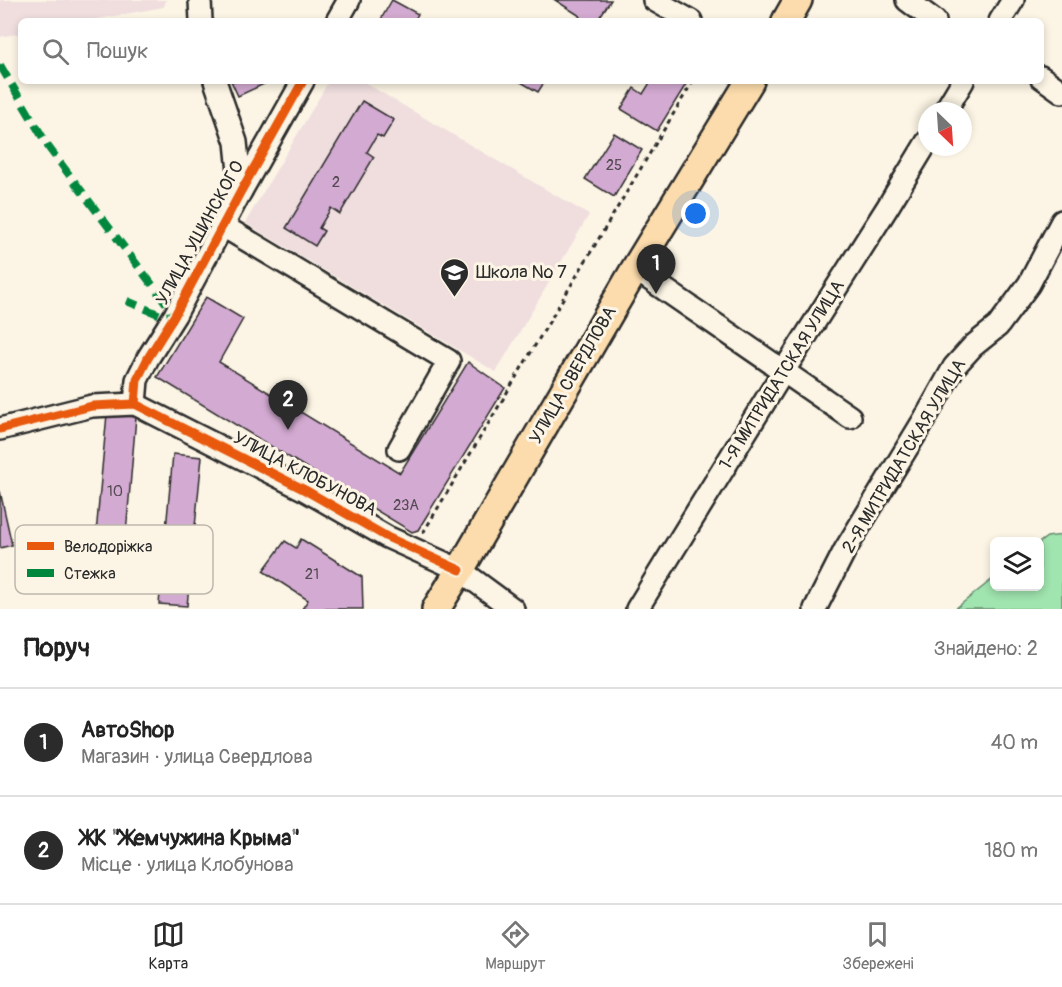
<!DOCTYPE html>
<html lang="uk">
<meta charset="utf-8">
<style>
body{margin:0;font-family:Pangolin,sans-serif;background:#f2f2f2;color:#222}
.controls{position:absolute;right:18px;bottom:18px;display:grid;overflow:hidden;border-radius:9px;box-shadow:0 3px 9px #0003}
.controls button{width:54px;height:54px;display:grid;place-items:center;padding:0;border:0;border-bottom:2px solid #e0e0e0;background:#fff;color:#222;font:30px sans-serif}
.compass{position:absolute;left:918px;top:102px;width:54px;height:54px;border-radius:50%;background:#fff;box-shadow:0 3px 9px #0003;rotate:155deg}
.you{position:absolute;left:696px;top:214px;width:21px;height:21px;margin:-15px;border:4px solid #fff;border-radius:50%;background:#1a73e8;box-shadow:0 0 0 9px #1a73e833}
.badge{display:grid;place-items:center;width:39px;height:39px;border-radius:50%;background:#2b2b2b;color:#fff;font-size:20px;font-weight:700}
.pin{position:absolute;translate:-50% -50px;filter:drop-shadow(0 2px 3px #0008)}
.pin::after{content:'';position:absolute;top:32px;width:21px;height:18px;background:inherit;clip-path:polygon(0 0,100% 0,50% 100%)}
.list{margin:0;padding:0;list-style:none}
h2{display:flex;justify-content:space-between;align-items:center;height:78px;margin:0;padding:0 24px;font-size:26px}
h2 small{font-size:20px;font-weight:400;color:#767676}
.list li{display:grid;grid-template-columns:39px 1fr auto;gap:18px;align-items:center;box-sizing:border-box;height:108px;padding:0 24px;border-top:2px solid #e0e0e0}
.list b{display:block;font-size:22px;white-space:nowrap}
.list p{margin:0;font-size:20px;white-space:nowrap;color:#767676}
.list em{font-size:20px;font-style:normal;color:#767676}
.icon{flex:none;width:33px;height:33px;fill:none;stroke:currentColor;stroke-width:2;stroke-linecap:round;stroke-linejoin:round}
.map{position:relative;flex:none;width:1062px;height:609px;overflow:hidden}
.search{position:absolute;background:#fff;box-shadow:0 3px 9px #0003;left:18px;right:18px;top:18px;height:66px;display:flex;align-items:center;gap:15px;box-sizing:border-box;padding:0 21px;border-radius:9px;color:#767676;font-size:22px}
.sheet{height:294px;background:#fff}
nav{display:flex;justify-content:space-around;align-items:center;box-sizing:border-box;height:84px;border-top:2px solid #e0e0e0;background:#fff;font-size:16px;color:#767676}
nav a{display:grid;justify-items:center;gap:3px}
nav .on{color:#2b2b2b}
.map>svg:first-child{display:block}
.built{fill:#f0dedf}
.green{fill:#a0e4af;stroke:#66886d;stroke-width:1.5}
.building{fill:#d3aad1;stroke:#2b2b2b;stroke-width:1.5}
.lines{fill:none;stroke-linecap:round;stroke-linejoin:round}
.minor-casing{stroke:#2b2b2b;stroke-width:26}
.major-casing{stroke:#2b2b2b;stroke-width:32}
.path{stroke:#2b2b2b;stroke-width:3;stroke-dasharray:4.5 4.5;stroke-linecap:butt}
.minor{stroke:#fcf5e5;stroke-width:21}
.major{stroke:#fcdcac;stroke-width:27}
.quiet{stroke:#00873e;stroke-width:8;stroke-dasharray:15 8;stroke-linecap:butt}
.cycleway-casing{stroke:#fcf5e5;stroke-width:13}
.cycleway{stroke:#e8590c;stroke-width:9}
.labels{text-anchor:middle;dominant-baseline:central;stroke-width:6;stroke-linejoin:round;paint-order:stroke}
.number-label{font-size:15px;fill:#554b54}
.street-label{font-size:18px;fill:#2b2b2b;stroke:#fcf5e5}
.poi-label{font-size:18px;fill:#2b2b2b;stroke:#fcf5e5;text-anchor:start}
.key{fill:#fcf5e5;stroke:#bdb8ad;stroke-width:1.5}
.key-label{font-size:16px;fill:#2b2b2b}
</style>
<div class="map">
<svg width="1062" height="609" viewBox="0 0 1062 609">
<rect width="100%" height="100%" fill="#fcf5e5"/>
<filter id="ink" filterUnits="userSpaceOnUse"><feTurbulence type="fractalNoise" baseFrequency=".0167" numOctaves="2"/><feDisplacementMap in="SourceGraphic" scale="12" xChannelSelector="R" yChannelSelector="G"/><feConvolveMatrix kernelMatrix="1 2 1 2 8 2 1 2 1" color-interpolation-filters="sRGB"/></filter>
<g filter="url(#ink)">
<g class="built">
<path d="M0 0H166L164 7 87 21H21V33L0 37Z"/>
<path d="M329 81H362L589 215 496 372 245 223Z"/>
</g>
<path class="green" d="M1062 535V609H955L994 578V586H1040V542L1047 537Z"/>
<g class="building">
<path d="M392 0 418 14 414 21H380Z"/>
<path d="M555 0H611L597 21H576L580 16Z"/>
<path d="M231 81H262L264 84 238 96Z"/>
<path d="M519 81H545L538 92Z"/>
<path d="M651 81H688L657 131 621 109 634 88 643 94Z"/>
<path d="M362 101 394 120 383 138 377 135 367 152 374 157 340 214 331 208 319 228 324 231 315 246 286 228Z"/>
<path d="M614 133 642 150 614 197 585 179Z"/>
<path d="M206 297 243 319 219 362 400 473 468 362 505 388 418 530 412 532 157 377Z"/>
<path d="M107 414 136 417 123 569 93 566Z"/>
<path d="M173 454 202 457 187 606 159 604Z"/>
<path d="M0 491 12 545 0 548Z"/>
<path d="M301 539 362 577 363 609H302L308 600 263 571 285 541 296 548Z"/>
</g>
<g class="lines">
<defs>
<g id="minor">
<path d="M200 0 201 21"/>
<path d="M654 0 691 21"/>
<path d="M907 0 935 21"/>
<path d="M337 21 349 0"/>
<path d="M1000 21 1013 0"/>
<path d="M1041 77 1062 92"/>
<path d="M215 81 236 142 241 191"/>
<path d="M945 111 963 81"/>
<path d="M223 226 449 361 399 449"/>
<path d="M635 269 850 417"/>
<path d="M135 404 137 380 148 358 175 315 241 191 303 81"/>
<path d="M0 429 92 406 135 404 305 490 387 537 460 570 513 609"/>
<path d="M637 609 783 372 887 208 927 142"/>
<path d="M815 609 845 550 927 415 954 367 973 346 998 326 1029 284 1062 221"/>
</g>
<g id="major">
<path d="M786 21 798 0"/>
<path d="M436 609 460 570 635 269 750 81"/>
</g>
</defs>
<use href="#minor" class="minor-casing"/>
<use href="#major" class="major-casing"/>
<path class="path" d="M423 533 693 81"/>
<use href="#minor" class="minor"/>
<use href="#major" class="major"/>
<path class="quiet" d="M0 65 49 148 175 315 163 316 127 301"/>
<defs>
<g id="cycleway">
<path d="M135 404 137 380 148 358 175 315 241 191 303 81"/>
<path d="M0 429 92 406 135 404 305 490 387 537 460 570"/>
</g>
</defs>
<use href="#cycleway" class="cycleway-casing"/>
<use href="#cycleway" class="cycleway"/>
</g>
</g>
<defs>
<symbol id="school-pin" viewBox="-11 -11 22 30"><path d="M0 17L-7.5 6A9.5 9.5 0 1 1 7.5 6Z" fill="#2b2b2b" stroke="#fcf5e5"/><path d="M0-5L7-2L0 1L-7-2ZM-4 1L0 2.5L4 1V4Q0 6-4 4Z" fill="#fff"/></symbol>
</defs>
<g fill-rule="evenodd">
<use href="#school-pin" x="438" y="256" width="33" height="45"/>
</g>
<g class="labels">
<g class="number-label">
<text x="614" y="165">25</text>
<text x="336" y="182">2</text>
<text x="115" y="491">10</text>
<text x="406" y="505">23А</text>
<text x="312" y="574">21</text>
</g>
<g class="street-label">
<text transform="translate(200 233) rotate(-61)">УЛИЦА УШИНСКОГО</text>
<text transform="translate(573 375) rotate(-60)">УЛИЦА СВЕРДЛОВА</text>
<text transform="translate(782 375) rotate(-58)">1-Я МИТРИДАТСКАЯ УЛИЦА</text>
<text transform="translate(904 456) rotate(-59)">2-Я МИТРИДАТСКАЯ УЛИЦА</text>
<text transform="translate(305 474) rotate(28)">УЛИЦА КЛОБУНОВА</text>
</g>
<g class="poi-label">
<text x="476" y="272">Школа № 7</text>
</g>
</g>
<rect x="15" y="525" width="198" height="69" rx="9" class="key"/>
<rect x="27" y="542" width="27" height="8" fill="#e8590c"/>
<rect x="27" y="569" width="27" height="8" fill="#00873e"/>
<g class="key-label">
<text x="64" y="552">Велодоріжка</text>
<text x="64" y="579">Стежка</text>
</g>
</svg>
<div class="controls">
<button><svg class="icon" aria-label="layers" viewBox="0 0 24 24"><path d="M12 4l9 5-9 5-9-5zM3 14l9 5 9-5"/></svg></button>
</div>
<svg class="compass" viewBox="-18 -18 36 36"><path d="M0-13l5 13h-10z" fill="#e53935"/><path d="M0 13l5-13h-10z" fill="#767676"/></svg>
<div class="you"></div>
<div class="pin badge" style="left:656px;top:294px">1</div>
<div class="pin badge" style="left:288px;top:430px">2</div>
<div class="search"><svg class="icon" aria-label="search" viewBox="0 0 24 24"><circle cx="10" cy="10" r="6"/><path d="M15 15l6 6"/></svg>Пошук</div>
</div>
<section class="sheet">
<h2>Поруч<small>Знайдено: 2</small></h2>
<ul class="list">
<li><span class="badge">1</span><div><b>АвтоShop</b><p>Магазин · улица Свердлова</p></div><em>40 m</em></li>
<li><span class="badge">2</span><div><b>ЖК &quot;Жемчужина Крыма&quot;</b><p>Місце · улица Клобунова</p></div><em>180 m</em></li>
</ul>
</section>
<nav>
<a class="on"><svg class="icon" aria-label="map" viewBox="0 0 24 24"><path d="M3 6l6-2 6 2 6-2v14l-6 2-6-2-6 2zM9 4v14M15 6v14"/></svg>Карта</a>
<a><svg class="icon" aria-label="directions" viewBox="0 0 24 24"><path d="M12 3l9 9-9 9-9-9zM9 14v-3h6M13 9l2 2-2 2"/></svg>Маршрут</a>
<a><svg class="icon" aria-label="saved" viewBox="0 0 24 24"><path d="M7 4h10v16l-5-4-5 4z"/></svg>Збережені</a>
</nav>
